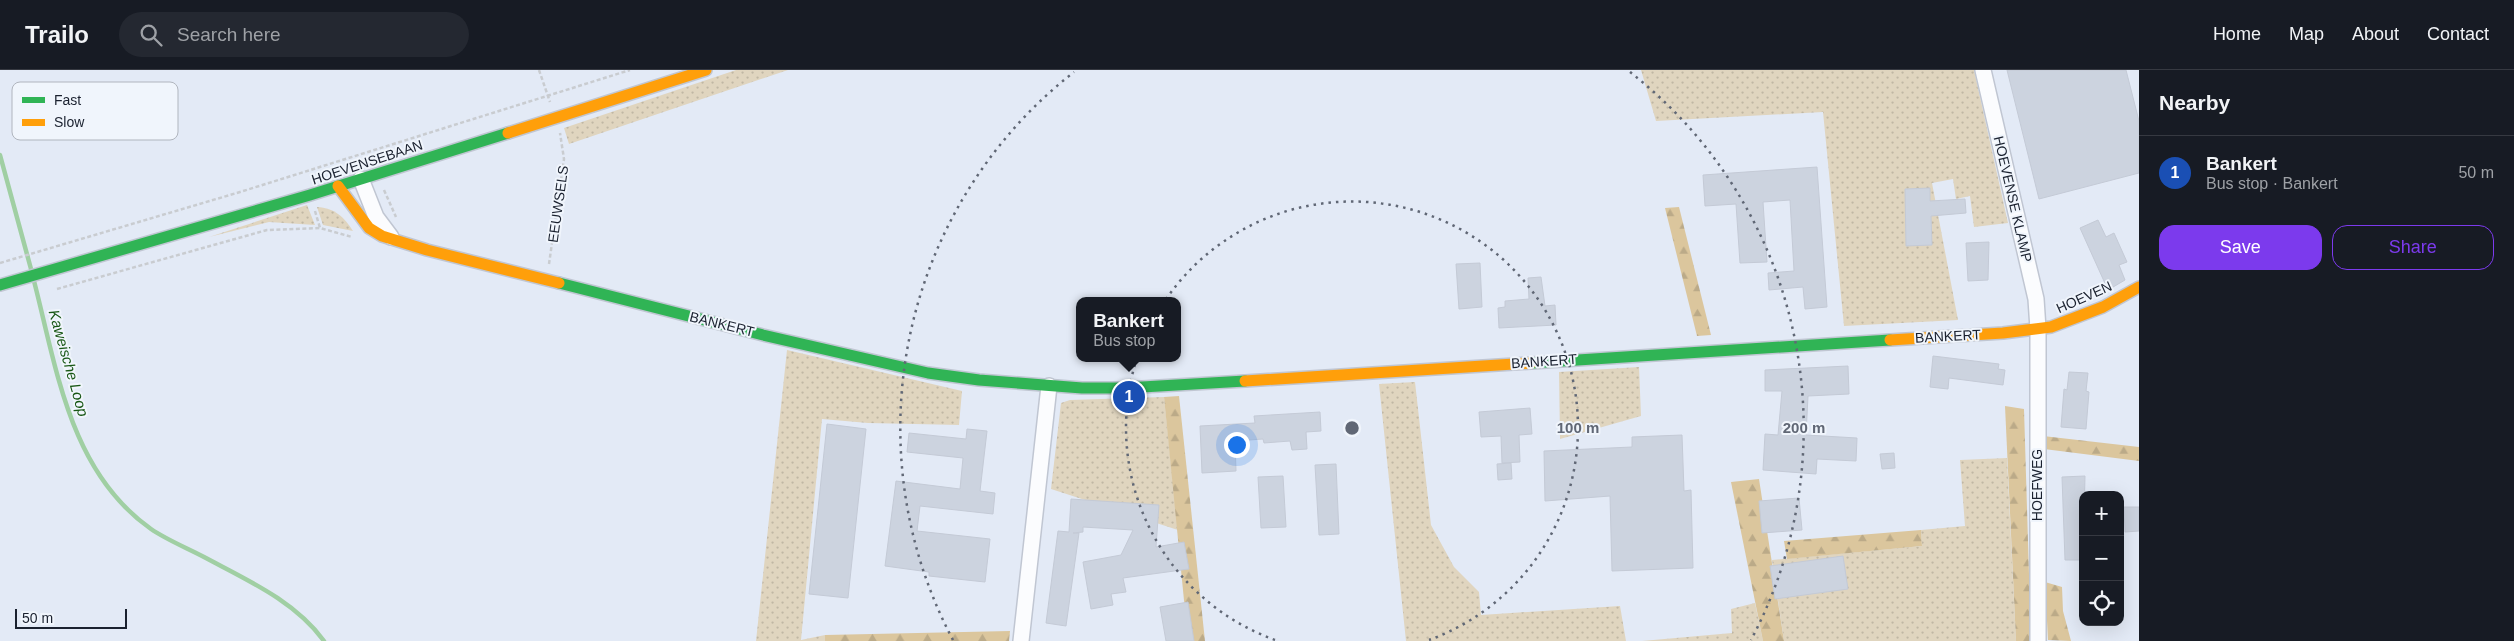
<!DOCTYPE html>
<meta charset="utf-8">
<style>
body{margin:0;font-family:Arial,sans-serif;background:#242831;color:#f1f3f6}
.controls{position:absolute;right:15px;bottom:15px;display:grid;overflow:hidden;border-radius:10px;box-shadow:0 5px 20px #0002}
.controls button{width:45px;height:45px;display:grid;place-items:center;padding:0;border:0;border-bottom:1px solid #363941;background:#171b24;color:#f1f3f6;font:25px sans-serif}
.scale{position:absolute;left:15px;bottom:12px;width:112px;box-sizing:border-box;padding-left:5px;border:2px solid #1a212f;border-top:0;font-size:14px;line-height:18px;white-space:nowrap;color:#1a212f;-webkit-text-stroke:4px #f0f5fc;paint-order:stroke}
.you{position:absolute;left:1236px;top:374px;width:18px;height:18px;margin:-12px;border:4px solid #fff;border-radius:50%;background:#1a73e8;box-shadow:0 0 0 8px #1a73e833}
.badge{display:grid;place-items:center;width:32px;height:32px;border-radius:50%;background:#7c3aed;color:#fff;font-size:16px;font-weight:700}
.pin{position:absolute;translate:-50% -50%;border:2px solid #fff;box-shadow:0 1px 5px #0006}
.popup{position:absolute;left:1076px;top:227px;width:105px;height:65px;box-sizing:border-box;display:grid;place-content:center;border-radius:10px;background:#171b24;filter:drop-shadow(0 1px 4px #0005);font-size:16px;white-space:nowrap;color:#9ea1a6}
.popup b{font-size:19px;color:#f1f3f6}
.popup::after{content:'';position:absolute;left:50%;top:100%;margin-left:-10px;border:10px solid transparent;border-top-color:#171b24}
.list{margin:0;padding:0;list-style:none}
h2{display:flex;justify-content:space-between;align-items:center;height:65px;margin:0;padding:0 20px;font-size:21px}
h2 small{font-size:16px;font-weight:400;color:#9ea1a6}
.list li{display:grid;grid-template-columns:32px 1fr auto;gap:15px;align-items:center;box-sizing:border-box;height:75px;padding:0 20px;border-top:1px solid #363941}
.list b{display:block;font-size:19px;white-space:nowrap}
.list p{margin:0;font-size:16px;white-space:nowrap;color:#9ea1a6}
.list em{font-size:16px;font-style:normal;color:#9ea1a6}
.actions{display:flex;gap:10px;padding:15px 20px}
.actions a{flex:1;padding:11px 0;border:1px solid #7c3aed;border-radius:15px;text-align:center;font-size:18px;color:#7c3aed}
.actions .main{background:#7c3aed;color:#fff}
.icon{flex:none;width:28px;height:28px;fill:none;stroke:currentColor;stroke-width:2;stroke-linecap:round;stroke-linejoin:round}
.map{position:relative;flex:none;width:2139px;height:571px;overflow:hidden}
header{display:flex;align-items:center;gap:30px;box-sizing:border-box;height:70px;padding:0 25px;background:#171b24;border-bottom:1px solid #363941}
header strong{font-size:24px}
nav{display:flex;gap:28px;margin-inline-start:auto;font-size:18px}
.search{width:350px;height:45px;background:#242831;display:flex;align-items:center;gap:12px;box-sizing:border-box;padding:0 18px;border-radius:28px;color:#9ea1a6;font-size:19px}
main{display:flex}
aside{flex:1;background:#171b24}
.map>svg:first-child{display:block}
.grass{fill:url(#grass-dots)}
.forest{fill:url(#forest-firs)}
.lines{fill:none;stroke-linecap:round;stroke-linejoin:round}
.stream{stroke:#a0cfa3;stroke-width:4.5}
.building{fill:#ccd3df;stroke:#c4cad6}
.street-casing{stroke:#c0c6d2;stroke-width:18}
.fast-casing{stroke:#c0c6d2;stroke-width:14}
.slow-casing{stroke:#c0c6d2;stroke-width:14}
.path{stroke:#c9ccd0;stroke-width:2.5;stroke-dasharray:4 2.5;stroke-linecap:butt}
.street{stroke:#fbfcfe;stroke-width:15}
.fast{stroke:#30b455;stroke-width:11}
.slow{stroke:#ff9f0a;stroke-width:11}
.ring{fill:none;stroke:#606775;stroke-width:2.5;stroke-dasharray:2.5 5}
.labels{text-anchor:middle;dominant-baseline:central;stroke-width:4;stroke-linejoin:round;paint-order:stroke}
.street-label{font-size:14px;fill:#1a212f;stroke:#f0f5fc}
.water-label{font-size:15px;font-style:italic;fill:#185715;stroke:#f0f5fc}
.key{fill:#f0f5fc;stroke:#b0b5be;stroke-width:1}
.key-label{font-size:14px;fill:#1a212f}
.centre{fill:#606775;stroke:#f0f5fc;stroke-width:2.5}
.ring-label{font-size:15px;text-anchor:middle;font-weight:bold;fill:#606775;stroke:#f0f5fc;stroke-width:4;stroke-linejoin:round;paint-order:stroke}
</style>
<header>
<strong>Trailo</strong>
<div class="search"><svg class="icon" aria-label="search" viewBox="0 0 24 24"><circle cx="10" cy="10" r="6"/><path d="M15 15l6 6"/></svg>Search here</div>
<nav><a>Home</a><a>Map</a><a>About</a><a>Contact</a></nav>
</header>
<main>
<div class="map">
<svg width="2139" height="571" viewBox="0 0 2139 571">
<defs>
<pattern id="grass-dots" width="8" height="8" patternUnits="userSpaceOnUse" patternTransform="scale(1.25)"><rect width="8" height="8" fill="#e0d5bf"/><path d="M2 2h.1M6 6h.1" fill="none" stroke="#c0b7a4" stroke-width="1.8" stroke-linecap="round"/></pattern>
<pattern id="forest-firs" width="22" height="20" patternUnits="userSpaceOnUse" patternTransform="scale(1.25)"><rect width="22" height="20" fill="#dbc69d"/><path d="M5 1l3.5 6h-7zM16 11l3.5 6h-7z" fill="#ba8"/></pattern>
</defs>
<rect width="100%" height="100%" fill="#e3eaf6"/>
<g class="grass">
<path d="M736 0H788L569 74 564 58Z"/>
<path d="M1641 0H1974L2008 153 1974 157 1970 126 1956 129 1953 109 1932 113 1958 250 1844 256 1823 42 1656 51Z"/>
<path d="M307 135 315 155 269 152 209 167Z"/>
<path d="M317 137C335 138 344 147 353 161L323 155Z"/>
<path d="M787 280 962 321 959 355 868 353 822 349 801 570 825 565V571H756Z"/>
<path d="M1639 297 1641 346 1560 369 1559 302Z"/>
<path d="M1415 312 1431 455 1454 497 1479 522 1481 545 1620 536 1626 571H1406L1379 314Z"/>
<path d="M1164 327 1178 460 1051 419 1061 333 1070 330Z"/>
<path d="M2007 388 2016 571H1784L1772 490 1922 476 1921 460 1965 456 1960 390Z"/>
<path d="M1755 533 1763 571H1642L1732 563 1731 539Z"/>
</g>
<g class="forest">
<path d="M1679 137 1711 265 1697 266 1665 138Z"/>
<path d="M1179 326 1205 571H1188L1164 327Z"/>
<path d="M2005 336 2024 339 2031 571H2016Z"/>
<path d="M2043 366 2139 377V391L2044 379Z"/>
<path d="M1759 409 1784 571H1763L1731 412Z"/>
<path d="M1921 460 1922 476 1787 489 1784 471Z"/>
<path d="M2045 512 2062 517 2063 541 2071 571 2048 570Z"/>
<path d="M1010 561 1009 571H825V565Z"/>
</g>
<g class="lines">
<g class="stream">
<path d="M0 85 31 199"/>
<path d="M34 211C57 300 70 402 151 459 167 470 187 478 204 487 247 510 295 531 324 571"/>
</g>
</g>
<g class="building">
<path d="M2007 0H2126L2139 51V103L2039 129Z"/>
<path d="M1817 97 1827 237 1805 239 1803 217 1769 220 1768 203 1794 201 1790 130 1763 132 1767 192 1740 193 1736 134 1705 136 1703 105Z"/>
<path d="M1930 118V131L1965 129 1966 143 1931 146 1932 175 1906 176 1905 119Z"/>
<path d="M2098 150 2106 167 2114 163 2127 192 2119 195 2125 210 2108 220 2080 158Z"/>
<path d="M1989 172 1988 210 1968 211 1966 173Z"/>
<path d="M1480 193 1482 237 1459 239 1456 194Z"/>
<path d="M1541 207 1545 236 1555 235 1556 255 1499 258 1498 238 1505 237V231L1529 229 1528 208Z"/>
<path d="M1933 286 1999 294 1998 299 2005 300 2003 315 1949 308 1948 319 1930 317Z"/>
<path d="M1848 296 1849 324 1808 326 1806 365 1857 368 1856 391 1817 389 1816 404 1763 400 1765 364 1778 365 1782 321H1765V300Z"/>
<path d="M2069 302 2088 303 2086 321 2089 322 2086 359 2061 357 2064 319 2067 320Z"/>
<path d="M1530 338 1532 364 1519 365 1520 392 1502 393 1501 366 1481 367 1479 342Z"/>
<path d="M1320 342 1321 361 1306 362 1307 379 1292 380 1290 371 1264 373 1263 369 1235 371 1236 401 1202 403 1200 356 1255 353 1254 346Z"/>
<path d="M827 354 866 359 848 528 809 524Z"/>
<path d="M967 359 987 361 980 421 995 423 993 444 920 436 917 461 990 469 985 512 929 506V502L885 496 896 411 960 419 963 388 907 382 909 363 966 369Z"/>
<path d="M1682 365 1684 421 1691 420 1693 498 1612 501 1610 426 1545 431 1544 381 1632 377V367Z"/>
<path d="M1894 383 1895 398 1882 399 1880 384Z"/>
<path d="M1511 393 1512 409 1498 410 1497 394Z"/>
<path d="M1336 394 1339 464 1319 465 1315 395Z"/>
<path d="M1283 406 1286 457 1261 458 1258 407Z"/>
<path d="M2085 406 2083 490H2065L2062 407Z"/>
<path d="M1799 428 1802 460 1762 463 1759 431Z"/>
<path d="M1071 429 1159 435 1156 477 1184 472 1189 499 1123 508 1126 522 1111 524 1113 535 1091 539 1083 492 1121 485 1133 460 1083 457V462L1073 463H1079L1066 556 1046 553 1058 461 1069 462Z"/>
<path d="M2124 437H2139V461L2125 462Z"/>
<path d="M1843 486 1848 519 1775 529 1770 496Z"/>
<path d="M1188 532 1194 571H1166L1160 537Z"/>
</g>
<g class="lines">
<defs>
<g id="street">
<path d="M1983 0 2036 229 2038 259V571"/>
<path d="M361 109 376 147 391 167"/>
<path d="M1021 571 1049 316"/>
</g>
<g id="fast">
<path d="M559 213 763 265 928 303 979 310 1082 318H1125L1245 311"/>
<path d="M0 215 310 125 508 63"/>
<path d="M1531 293 1890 270"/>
</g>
<g id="slow">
<path d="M508 63 706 0"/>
<path d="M338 116 369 158 382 166 427 180 559 213"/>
<path d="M1890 270 2003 263 2051 257 2103 237 2139 217"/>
<path d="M1245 311 1531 293"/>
</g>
</defs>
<use href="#street" class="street-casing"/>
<use href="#fast" class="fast-casing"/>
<use href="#slow" class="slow-casing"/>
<g class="path">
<path d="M539 0 550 32"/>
<path d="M384 120 396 147"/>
<path d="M315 141 320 158"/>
<path d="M0 193 240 122 630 0"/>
<path d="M549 194 564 89 560 63"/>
<path d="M57 219 267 160 320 158 352 167"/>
</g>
<use href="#street" class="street"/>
<use href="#fast" class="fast"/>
<use href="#slow" class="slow"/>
</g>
<g class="ring">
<path d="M1275 570A226 226 0 1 1 1429 570"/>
<path d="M953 570A452 452 0 0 1 1074 2M1630 2A452 452 0 0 1 1751 570"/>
</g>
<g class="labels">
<g class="street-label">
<text transform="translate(367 92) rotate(-18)">HOEVENSEBAAN</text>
<text transform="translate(2013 129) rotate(77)">HOEVENSE KLAMP</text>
<text transform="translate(558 134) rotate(-82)">EEUWSELS</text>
<text transform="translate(2084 227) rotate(-24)">HOEVEN</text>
<text transform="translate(722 254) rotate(14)">BANKERT</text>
<text transform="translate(1948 266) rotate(-3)">BANKERT</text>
<text transform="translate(1544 291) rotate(-4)">BANKERT</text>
<text transform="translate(2037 415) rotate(-90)">HOEFWEG</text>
</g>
<g class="water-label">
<text transform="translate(69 293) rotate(74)">Kaweische Loop</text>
</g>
</g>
<rect x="12" y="12" width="166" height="58" rx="8" class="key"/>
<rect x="22" y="27" width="23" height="6" fill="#30b455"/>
<rect x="22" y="49" width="23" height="7" fill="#ff9f0a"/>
<g class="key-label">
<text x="54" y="35">Fast</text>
<text x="54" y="57">Slow</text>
</g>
<circle cx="1352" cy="358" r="8" class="centre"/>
<g class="ring-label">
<text x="1578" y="363">100 m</text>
<text x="1804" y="363">200 m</text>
</g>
</svg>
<div class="controls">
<button>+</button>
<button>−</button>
<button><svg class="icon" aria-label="locate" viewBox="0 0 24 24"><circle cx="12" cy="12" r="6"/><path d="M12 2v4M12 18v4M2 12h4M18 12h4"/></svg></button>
</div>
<div class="scale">50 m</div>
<div class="you"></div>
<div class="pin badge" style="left:1129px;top:327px;background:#1a4fb4">1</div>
<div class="popup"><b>Bankert</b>Bus stop</div>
</div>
<aside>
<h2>Nearby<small></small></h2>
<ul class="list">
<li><span class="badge" style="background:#1a4fb4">1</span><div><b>Bankert</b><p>Bus stop · Bankert</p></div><em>50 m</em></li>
</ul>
<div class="actions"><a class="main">Save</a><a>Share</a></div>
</aside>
</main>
